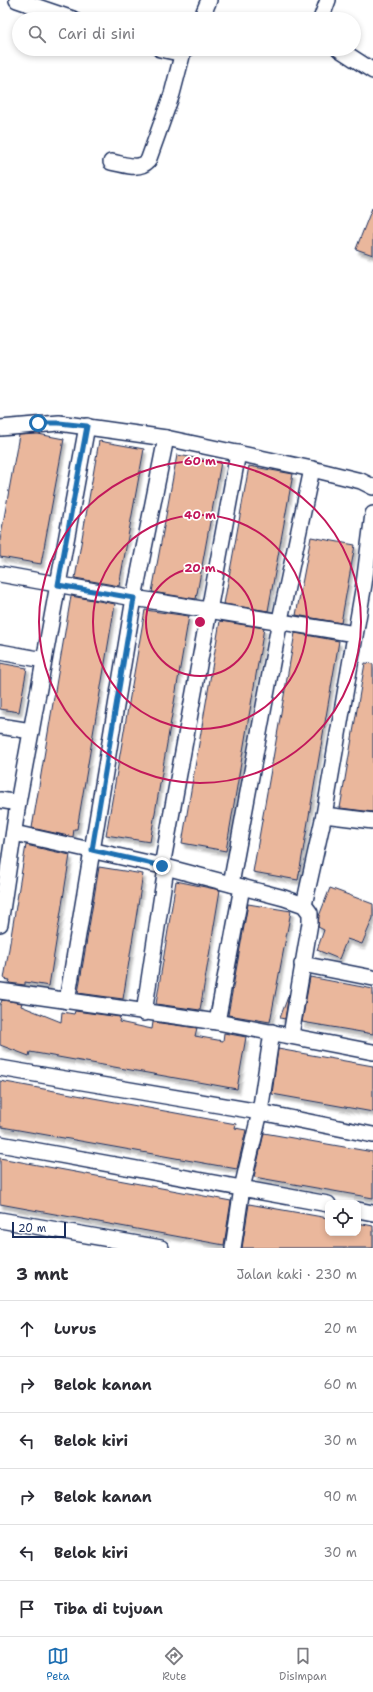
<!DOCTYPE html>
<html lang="id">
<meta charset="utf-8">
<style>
body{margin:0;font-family:"Shantell Sans",sans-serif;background:#f2f2f3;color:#2b2b33}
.controls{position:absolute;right:12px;bottom:12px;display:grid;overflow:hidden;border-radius:8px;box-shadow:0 2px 6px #0003}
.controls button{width:36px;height:36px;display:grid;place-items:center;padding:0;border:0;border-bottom:1px solid #e1e1e2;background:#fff;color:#2b2b33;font:20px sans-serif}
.scale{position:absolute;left:12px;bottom:10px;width:54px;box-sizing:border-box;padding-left:4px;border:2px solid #1b2f5e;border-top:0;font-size:11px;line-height:14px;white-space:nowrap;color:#1b2f5e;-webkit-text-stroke:3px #fff;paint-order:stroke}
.stop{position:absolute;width:12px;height:12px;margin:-9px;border:3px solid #1f6fb2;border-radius:50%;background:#fff}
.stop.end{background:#1f6fb2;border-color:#fff;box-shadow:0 1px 4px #0008}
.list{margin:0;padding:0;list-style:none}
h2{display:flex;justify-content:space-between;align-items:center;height:52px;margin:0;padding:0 16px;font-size:17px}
h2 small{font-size:13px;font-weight:400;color:#7c7c81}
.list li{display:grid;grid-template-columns:26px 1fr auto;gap:12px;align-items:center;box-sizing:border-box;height:56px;padding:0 16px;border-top:1px solid #e1e1e2}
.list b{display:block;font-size:15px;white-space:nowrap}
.list em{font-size:13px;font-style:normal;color:#7c7c81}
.icon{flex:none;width:22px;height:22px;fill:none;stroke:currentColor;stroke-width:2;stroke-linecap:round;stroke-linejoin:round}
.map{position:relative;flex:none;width:373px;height:1248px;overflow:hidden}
.search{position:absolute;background:#fff;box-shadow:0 2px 6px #0003;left:12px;right:12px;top:12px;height:44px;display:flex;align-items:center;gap:10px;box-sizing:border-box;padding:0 14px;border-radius:22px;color:#7c7c81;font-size:15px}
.sheet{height:388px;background:#fff}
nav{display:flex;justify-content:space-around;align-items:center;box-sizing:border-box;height:56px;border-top:1px solid #e1e1e2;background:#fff;font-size:11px;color:#7c7c81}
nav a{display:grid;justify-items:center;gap:2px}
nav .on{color:#1f6fb2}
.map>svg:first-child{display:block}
.building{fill:#eab79c;stroke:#1b2f5e;filter:url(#shadow)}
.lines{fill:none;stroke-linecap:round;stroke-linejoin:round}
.street-casing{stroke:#1b2f5e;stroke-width:18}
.street{stroke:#fff;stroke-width:15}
.route{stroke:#1f6fb2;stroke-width:5}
.ring{fill:none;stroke:#c2185b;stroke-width:2}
.centre{fill:#c2185b;stroke:#fff;stroke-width:2}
.ring-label{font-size:12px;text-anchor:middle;font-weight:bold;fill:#c2185b;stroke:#fff;stroke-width:3.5;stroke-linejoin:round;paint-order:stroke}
</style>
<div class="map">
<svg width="373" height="1248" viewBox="0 0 373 1248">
<defs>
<filter id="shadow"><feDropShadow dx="2.5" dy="4.5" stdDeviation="1" flood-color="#0004"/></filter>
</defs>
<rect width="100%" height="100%" fill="#fff"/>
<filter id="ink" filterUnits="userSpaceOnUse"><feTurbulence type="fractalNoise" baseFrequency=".025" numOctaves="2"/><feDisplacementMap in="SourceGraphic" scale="8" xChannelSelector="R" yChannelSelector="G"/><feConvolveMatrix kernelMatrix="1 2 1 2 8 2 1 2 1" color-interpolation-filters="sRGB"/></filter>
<g filter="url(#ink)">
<g class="building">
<path d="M372 208 373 209V255L356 249Z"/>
<path d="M38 434 64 439 41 564 0 557V540L19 435Z"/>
<path d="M99 441 144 449 119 586 75 578Z"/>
<path d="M177 455 221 462 196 599 152 592Z"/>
<path d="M249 466 293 474 268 611 224 604Z"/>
<path d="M311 537 355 545 341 623 296 615Z"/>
<path d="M71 596 115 604 77 829H74L73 837 32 828Z"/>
<path d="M145 610 189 616 150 842 106 835Z"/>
<path d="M220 621 264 628 226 851 182 843Z"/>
<path d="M295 633 339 641 298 880 253 872Z"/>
<path d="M0 663 27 668 19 712 0 709Z"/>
<path d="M365 663 373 664V812L340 808Z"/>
<path d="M26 845 70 855 49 986 25 982V985L9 983 10 980 4 979Z"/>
<path d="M99 867 143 874 123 999 78 993Z"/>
<path d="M176 881 220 890 200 1010 156 1004Z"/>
<path d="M330 888 373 904V918L362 944 347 939 339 959 317 950 324 930 318 927 319 916Z"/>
<path d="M248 904 291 911 270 1022 228 1015Z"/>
<path d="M310 977 373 989V1034L302 1022Z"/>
<path d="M289 994 285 1019 280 1018Z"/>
<path d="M2 1000 22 1003 21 1006 61 1022 62 1012 74 1014 75 1011 120 1017 119 1022 152 1029 153 1022 197 1028 195 1036 223 1041 224 1033 246 1037 237 1089 30 1052 29 1056 0 1045V1005Z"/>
<path d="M278 1049 373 1066V1112L272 1094Z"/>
<path d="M0 1081 236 1124 235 1128 246 1130 237 1169 2 1127 0 1125Z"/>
<path d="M264 1133 373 1152V1198L254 1177Z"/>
<path d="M0 1158 231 1201 224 1245 0 1204Z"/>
<path d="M249 1204 328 1218V1233H358V1223L373 1226V1248H242Z"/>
</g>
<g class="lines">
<defs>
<g id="street">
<path d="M17 0 73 19"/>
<path d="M201 19 209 0"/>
<path d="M321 19 328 0"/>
<path d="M160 49 179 53 187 49"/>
<path d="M339 49 373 71"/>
<path d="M111 162C124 164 138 171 148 161L172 94 183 52"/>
<path d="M0 428 59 423 166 438 312 469 361 481 373 487"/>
<path d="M373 514 364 584 324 815 373 821"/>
<path d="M0 574 134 598 355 634"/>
<path d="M0 652 44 660"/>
<path d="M0 726 31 731"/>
<path d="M0 800 18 803"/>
<path d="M14 833 162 866 284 898 304 905 310 913V923L291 1035"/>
<path d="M162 866 238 453"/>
<path d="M231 884 280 620 312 469"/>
<path d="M304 905 324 815"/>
<path d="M0 924 18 803 87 426"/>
<path d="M302 964 373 978"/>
<path d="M0 991 217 1022 373 1052"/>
<path d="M67 1001 134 598 166 438"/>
<path d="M144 1013 166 868"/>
<path d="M217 1022 242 887"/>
<path d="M0 1068 260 1112 373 1135"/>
<path d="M0 1144 328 1204"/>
<path d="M358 1210 373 1213"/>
<path d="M0 1220 161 1248"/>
<path d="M233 1248 242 1188 260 1112 272 1032"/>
</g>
</defs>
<use href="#street" class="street-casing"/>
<use href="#street" class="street"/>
</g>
</g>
<g class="lines" filter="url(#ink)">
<path class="route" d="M38 423H59L87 426 58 585 134 598 92 850 162 866"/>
</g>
<g class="ring">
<circle cx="200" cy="622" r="54"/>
<circle cx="200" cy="622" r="107"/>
<circle cx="200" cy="622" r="161"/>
</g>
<circle cx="200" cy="622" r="6" class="centre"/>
<g class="ring-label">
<text x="200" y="465">60 m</text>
<text x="200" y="519">40 m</text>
<text x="200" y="572">20 m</text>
</g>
</svg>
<div class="controls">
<button><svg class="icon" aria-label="locate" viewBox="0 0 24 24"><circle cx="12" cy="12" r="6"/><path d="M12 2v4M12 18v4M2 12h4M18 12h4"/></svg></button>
</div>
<div class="scale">20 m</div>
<div class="stop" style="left:38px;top:423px"></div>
<div class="stop end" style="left:162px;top:866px"></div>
<div class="search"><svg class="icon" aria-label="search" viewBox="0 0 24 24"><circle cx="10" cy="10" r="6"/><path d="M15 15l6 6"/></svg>Cari di sini</div>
</div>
<section class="sheet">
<h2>3 mnt<small>Jalan kaki · 230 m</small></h2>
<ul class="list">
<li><svg class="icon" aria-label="ahead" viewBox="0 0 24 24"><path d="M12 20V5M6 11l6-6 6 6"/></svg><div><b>Lurus</b></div><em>20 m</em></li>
<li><svg class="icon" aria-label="right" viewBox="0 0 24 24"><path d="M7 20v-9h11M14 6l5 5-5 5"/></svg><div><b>Belok kanan</b></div><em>60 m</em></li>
<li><svg class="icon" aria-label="left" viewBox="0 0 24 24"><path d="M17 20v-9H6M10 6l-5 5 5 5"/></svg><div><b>Belok kiri</b></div><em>30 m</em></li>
<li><svg class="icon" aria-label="right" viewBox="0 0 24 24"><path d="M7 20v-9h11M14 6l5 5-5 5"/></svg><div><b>Belok kanan</b></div><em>90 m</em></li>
<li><svg class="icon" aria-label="left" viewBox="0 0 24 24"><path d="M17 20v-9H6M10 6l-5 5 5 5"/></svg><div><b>Belok kiri</b></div><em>30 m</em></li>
<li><svg class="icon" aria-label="arrive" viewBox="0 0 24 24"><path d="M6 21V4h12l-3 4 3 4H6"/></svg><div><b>Tiba di tujuan</b></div></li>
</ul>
</section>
<nav>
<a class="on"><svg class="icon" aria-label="map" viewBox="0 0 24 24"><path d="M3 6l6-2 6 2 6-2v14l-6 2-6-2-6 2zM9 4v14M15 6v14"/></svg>Peta</a>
<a><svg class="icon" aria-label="directions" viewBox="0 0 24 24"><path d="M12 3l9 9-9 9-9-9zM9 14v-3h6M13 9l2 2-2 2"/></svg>Rute</a>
<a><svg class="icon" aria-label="saved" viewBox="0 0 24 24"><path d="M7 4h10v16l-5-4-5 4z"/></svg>Disimpan</a>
</nav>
